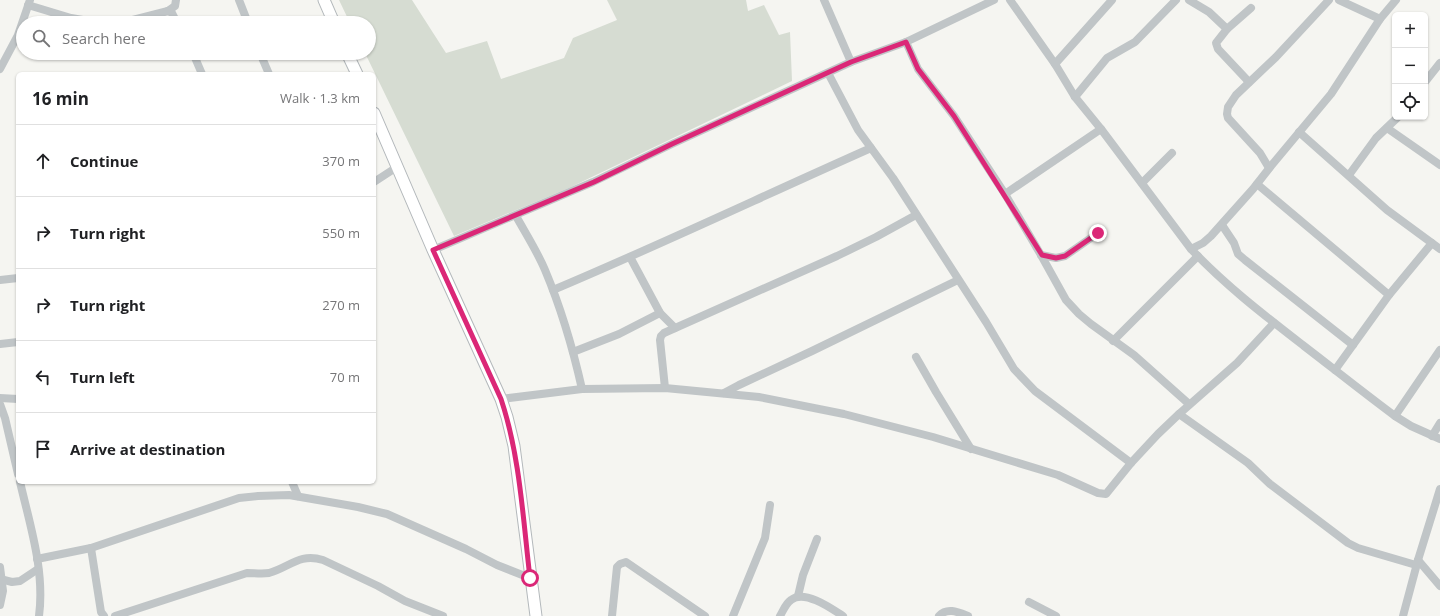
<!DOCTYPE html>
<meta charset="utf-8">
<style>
body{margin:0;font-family:"Open Sans",sans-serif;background:#f2f2f2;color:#202124}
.controls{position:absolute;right:12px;top:12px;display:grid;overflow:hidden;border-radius:6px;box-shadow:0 1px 3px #0004}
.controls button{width:36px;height:36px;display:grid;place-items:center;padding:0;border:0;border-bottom:1px solid #e0e0e0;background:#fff;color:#202124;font:20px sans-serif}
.stop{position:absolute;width:12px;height:12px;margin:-9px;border:3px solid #db2777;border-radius:50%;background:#fff}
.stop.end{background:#db2777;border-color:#fff;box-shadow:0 1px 4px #0008}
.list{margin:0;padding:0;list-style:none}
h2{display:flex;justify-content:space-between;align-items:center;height:52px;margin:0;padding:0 16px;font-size:17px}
h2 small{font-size:13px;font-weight:400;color:#757577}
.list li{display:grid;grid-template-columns:26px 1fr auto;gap:12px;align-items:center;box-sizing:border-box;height:72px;padding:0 16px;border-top:1px solid #e0e0e0}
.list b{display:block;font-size:15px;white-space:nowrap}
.list em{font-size:13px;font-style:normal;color:#757577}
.icon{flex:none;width:22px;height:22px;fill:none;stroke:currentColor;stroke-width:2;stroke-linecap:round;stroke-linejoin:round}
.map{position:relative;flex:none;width:1440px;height:616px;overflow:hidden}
.search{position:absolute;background:#fff;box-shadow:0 1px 3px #0004;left:16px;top:16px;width:360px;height:44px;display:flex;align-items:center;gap:10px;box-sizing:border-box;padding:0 14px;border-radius:22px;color:#757577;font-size:15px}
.panel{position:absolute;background:#fff;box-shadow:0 1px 3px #0004;left:16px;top:72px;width:360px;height:412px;border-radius:6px}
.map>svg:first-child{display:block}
.green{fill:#d6dcd2}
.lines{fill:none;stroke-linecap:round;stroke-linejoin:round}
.major-casing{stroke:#b3b8bb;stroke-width:13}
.minor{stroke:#c0c5c7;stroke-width:8}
.major{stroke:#fff;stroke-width:11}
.route{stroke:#db2777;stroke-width:5}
</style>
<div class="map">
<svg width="1440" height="616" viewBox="0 0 1440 616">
<rect width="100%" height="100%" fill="#f5f5f1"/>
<path class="green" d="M339 0H412L446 53 487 41 501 79 564 58 573 38 617 20 607 0H746L748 11 764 5 779 35 790 32 792 81 571 187 454 236 365 53H369V23H350Z"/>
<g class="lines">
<defs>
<g id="major">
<path d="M324 0 334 23"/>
<path d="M347 53 357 74"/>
<path d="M374 113 433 250 501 399 507 417 514 446 536 616"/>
</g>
</defs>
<use href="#major" class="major-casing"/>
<g class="minor">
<path d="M239 0 248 23"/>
<path d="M824 0 851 62"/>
<path d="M1010 0 1055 64 1075 97 1101 129 1191 249C1225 285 1264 315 1304 346 1334 369 1364 393 1395 416L1411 426 1440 439"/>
<path d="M1189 0 1209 12 1227 29"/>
<path d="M1339 0 1380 19"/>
<path d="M28 5 71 18 100 23"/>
<path d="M168 11 172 13 177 23"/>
<path d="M121 23 168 11 175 6 176 0"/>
<path d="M906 42 918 69 954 116 1005 194 1041 255 1066 300 1079 314 1091 324 1134 355 1189 404"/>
<path d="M193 53 202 74"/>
<path d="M260 53 269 74"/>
<path d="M1055 64 1112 0"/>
<path d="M0 69 18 35 30 0"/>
<path d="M828 73 858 130 893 178 986 322 1014 369 1035 391 1131 463"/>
<path d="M1249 82 1218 49 1216 43 1227 29 1251 8"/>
<path d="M1425 82 1440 63"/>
<path d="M1075 97 1107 58 1135 42 1176 0"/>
<path d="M1387 128 1440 165"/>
<path d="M1299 132 1387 210 1440 249"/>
<path d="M1269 168 1260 153 1228 118 1227 114 1228 107 1236 95 1276 57 1329 0"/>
<path d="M1349 175 1376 138 1398 117"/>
<path d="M374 182 397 167"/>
<path d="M1142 183 1172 153"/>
<path d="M1257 184 1389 295"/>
<path d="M1005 194 1101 129"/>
<path d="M516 216C526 234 537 251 545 270 561 308 573 349 582 389"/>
<path d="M1222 225 1234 243 1238 254 1245 260 1353 345"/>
<path d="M1191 249 1203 243 1211 236 1253 189 1271 166 1331 94 1380 19 1396 0"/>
<path d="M433 250 593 182 672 144 851 62 906 42 994 0"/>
<path d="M1041 255 1056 258 1065 256 1098 233"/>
<path d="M630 257 660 313 675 328"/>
<path d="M0 280 18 278"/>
<path d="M553 290C660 245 765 195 871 148"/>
<path d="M1113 341 1198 256"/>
<path d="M0 344 18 342"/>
<path d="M573 352 619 334 660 313"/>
<path d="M916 357 936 392 971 449"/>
<path d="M1335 370 1389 295 1432 243"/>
<path d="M665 388 660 340 661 336 664 333 837 256 876 237 916 215"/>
<path d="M724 393 739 385 812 351 958 280"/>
<path d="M0 398 18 399"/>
<path d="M501 399 582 389 665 388 759 397 844 414 933 437 1058 475 1098 493 1106 494 1131 463 1158 434 1179 414 1237 363 1274 323"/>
<path d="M0 404 5 418 18 474"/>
<path d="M1179 414 1248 463 1270 484 1348 543 1358 548 1416 565"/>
<path d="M1395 416 1440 350"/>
<path d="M1432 436 1440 423"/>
<path d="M20 482C30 525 45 571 39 616"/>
<path d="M292 482 298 496"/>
<path d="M91 548 101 612 104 616"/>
<path d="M37 559 91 548 239 498 258 496 289 495 358 507 387 514 466 549 497 565 530 578"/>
<path d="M1418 560 1440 586"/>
<path d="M0 567 3 591 0 605"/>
<path d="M0 579 12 582 20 581 38 569"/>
<path d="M798 596 803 575 817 539"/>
<path d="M1029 602 1056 616"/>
<path d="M115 616 247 573C254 573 262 574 269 573 290 567 299 553 323 560L378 586 405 601 443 616"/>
<path d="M612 616 617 567 620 564 626 562 705 616"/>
<path d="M733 616 765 538 770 505"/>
<path d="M780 616C783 611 786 603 791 600 804 589 831 608 843 616"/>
<path d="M939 616C947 607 958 612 968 616"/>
<path d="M1403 616 1418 560 1440 489"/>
</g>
<use href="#major" class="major"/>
</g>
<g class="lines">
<path class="route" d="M530 578C523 519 520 456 501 399L433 250 594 182 672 144 851 62 906 42 918 69 954 116 1042 255 1056 258 1065 256 1098 233"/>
</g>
</svg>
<div class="controls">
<button>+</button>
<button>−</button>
<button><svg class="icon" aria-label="locate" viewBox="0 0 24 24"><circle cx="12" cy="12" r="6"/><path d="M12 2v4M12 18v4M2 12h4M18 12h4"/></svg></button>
</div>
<div class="stop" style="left:530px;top:578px"></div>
<div class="stop end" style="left:1098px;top:233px"></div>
<div class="search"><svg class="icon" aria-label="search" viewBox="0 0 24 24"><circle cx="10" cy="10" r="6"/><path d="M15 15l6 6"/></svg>Search here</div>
<section class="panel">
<h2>16 min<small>Walk · 1.3 km</small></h2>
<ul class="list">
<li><svg class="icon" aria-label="ahead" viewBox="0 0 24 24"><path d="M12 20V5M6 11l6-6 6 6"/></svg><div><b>Continue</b></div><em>370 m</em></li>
<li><svg class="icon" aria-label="right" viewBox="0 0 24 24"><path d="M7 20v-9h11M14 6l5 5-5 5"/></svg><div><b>Turn right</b></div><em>550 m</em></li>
<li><svg class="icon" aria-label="right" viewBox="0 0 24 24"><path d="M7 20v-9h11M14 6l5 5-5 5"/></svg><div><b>Turn right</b></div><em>270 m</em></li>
<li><svg class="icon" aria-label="left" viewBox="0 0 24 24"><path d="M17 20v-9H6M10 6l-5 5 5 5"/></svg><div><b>Turn left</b></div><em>70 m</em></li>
<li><svg class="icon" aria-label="arrive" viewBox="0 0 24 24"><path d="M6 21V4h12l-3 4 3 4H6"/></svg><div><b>Arrive at destination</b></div></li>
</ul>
</section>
</div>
